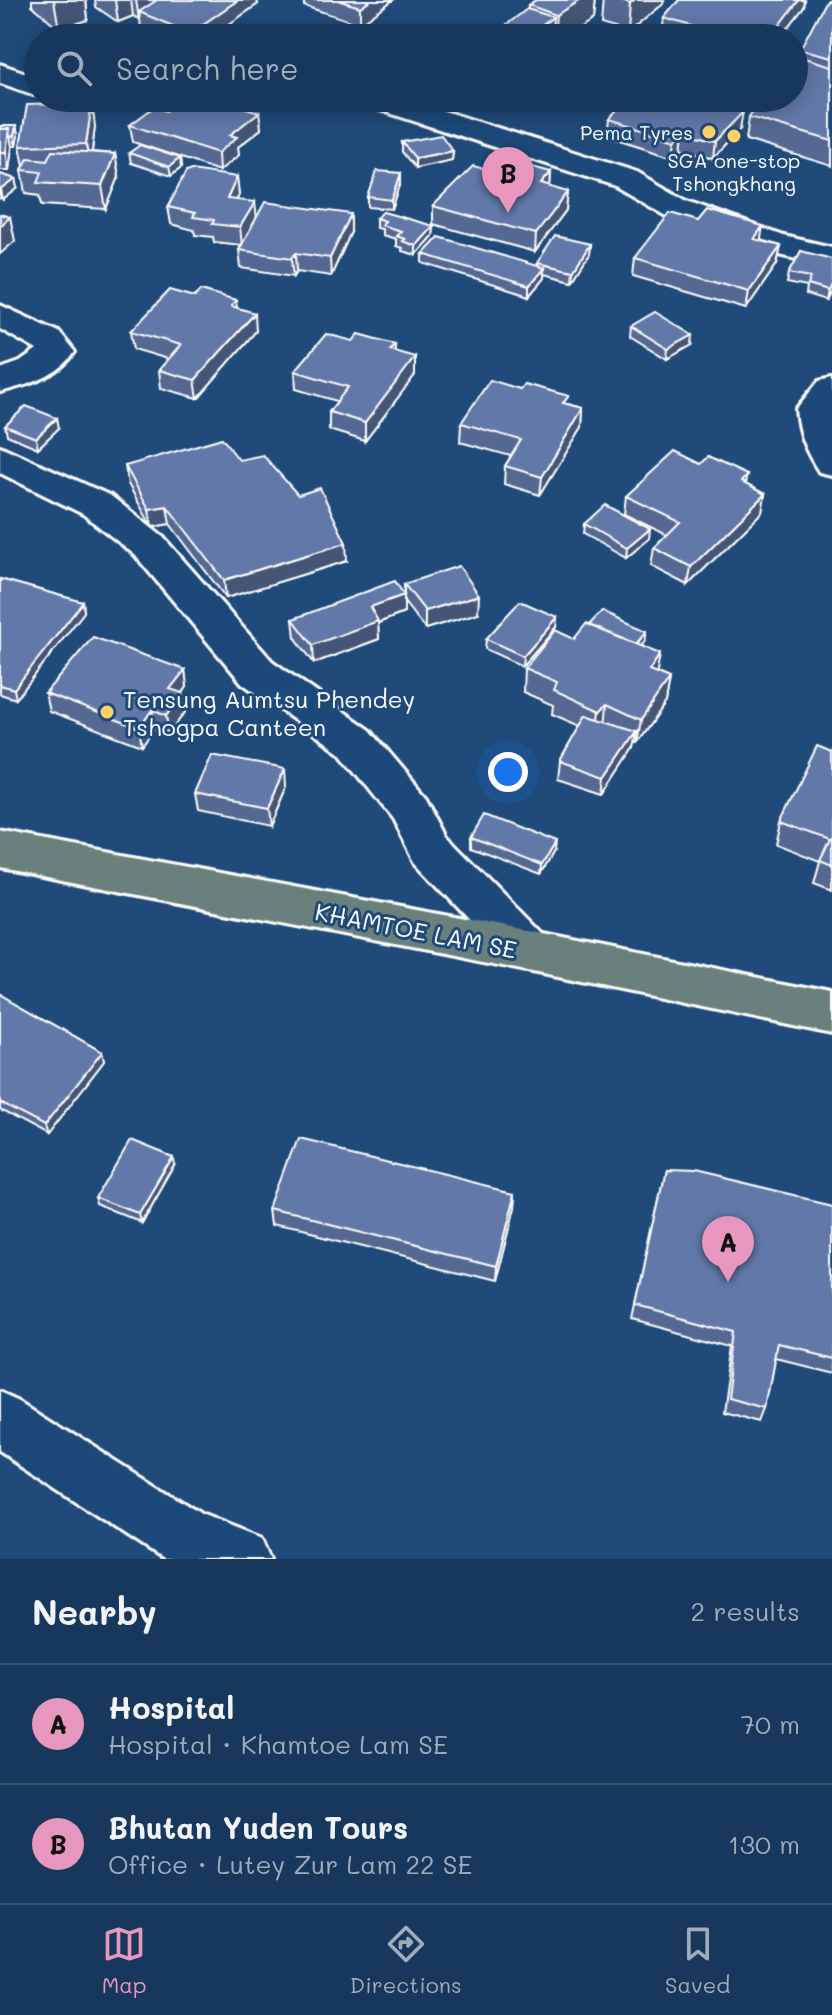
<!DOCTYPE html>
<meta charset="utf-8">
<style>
body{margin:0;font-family:Mali,sans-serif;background:#244365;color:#f1f3f6}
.you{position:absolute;left:508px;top:772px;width:28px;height:28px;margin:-20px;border:6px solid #fff;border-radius:50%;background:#1a73e8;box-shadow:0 0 0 12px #1a73e833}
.badge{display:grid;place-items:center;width:52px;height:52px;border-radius:50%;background:#e797bd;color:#111;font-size:26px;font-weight:700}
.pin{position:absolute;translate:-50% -66px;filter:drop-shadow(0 2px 4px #0008)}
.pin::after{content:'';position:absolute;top:42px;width:28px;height:24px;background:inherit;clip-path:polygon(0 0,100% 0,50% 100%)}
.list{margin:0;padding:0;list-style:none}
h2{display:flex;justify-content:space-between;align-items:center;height:104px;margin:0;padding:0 32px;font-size:34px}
h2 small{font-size:26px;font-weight:400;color:#9eacbb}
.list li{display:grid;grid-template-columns:52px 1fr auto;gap:24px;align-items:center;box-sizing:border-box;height:120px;padding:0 32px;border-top:2px solid #365272}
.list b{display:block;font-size:30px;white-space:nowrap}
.list p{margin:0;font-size:26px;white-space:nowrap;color:#9eacbb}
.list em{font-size:26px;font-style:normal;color:#9eacbb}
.icon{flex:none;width:44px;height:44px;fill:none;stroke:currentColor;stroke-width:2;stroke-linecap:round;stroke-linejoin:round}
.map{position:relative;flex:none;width:832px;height:1559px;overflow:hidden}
.search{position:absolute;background:#17385c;box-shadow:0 4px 20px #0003;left:24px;right:24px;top:24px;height:88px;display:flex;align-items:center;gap:20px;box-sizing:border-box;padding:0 28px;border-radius:44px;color:#9eacbb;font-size:30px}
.sheet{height:344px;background:#17385c}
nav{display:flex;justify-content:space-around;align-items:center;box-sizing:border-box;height:112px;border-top:2px solid #365272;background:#17385c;font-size:22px;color:#9eacbb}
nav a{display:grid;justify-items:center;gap:4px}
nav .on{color:#e797bd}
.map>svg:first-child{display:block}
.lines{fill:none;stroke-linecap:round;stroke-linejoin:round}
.minor-casing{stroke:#fff;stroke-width:6}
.primary-casing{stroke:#fff;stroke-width:6}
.minor{fill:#1f4a7a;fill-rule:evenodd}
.primary{fill:#6a807d;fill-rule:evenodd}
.wall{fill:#546791;stroke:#fff;stroke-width:2}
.shaded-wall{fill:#455476;stroke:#fff;stroke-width:2}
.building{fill:#6278a9;stroke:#fff;stroke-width:2}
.poi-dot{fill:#ffd166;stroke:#1f4a7a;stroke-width:3}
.labels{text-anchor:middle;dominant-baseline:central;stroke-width:6;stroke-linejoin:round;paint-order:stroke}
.far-poi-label{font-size:20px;fill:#fff;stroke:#1f4a7a;text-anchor:end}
.poi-label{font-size:24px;fill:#fff;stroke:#1f4a7a;text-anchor:start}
.street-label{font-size:24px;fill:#fff;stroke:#1f4a7a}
</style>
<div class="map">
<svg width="832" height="1559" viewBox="0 0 832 1559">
<rect width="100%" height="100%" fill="#1f4a7a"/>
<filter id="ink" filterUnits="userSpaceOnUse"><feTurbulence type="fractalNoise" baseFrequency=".0125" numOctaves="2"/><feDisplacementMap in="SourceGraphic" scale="16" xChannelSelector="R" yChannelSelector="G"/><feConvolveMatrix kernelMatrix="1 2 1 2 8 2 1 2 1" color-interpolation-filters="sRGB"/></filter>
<g filter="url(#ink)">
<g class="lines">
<defs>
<g id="minor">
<path d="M0 64 38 77V96L0 83Z"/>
<path d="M357 98H403L637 172 687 201 784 236 832 247V267L762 251 665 215 615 186 361 104Z"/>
<path d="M0 305 59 332 75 352C58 377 28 385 0 392V369L20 362 37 350 0 329Z"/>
<path d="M832 378V475L819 472C805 450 798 434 796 409L819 381Z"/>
<path d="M0 446 111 496 163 537 272 661 370 730 426 796 447 836 546 937 553 951 546 965 529 971 512 965 415 862 393 819 340 752 242 683 135 555 83 514 0 473Z"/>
<path d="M0 1390 20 1399 201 1514 262 1538 271 1559H163L0 1452Z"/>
</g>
<path id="primary" d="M0 832 529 931 832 992V1034L529 971 0 868Z"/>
</defs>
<use href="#minor" class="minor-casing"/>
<use href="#primary" class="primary-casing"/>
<use href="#minor" class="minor"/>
<use href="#primary" class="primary"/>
</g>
<g class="wall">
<path d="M32 0H86L88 20 59 29 32 5Z"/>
<path d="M95 0H257L258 4 209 38H162L141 29 140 19 133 16 118 22 96 7Z"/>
<path d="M304 0H393L360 24 304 6Z"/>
<path d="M536 0H595L593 20 565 38H501V29L528 10V5Z"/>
<path d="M603 0H664L663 4 628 33 601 25Z"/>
<path d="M679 0H805L804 7 780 38H673L662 35 664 18Z"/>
<path d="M832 0V166L746 140 749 117 798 56 800 49Z"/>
<path d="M259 98H290L279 106Z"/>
<path d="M166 111 259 112 261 129 238 147 239 155 219 171 133 142 130 125Z"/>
<path d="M609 119 740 129 713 158 682 149 674 157 607 136Z"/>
<path d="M0 126H16L18 135 16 146H12L9 170H0Z"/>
<path d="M95 126 92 152 115 154 119 177 106 209 42 205 40 195 26 193 22 170 24 166 20 146Z"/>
<path d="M402 142 453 151 452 160 415 168 402 152Z"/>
<path d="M129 153 180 158 181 168 171 176 131 163Z"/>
<path d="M497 172H551L550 187 568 192 566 210 535 252 433 224V206Z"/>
<path d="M401 173V182L392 209 368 207V197Z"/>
<path d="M0 174 16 179 18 188 3 200 0 199Z"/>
<path d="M237 177 239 195 236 200 257 218 351 232 331 276 297 271 294 276 241 268 239 250 242 245 214 242 213 237 195 235 194 230 171 224 168 207Z"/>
<path d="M376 218 434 226 433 236 416 255 402 251V248L396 246V239L382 235V229L376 228Z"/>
<path d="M761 240 781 246 777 264 746 309 633 276 635 258Z"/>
<path d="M590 244 589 254 572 281 544 274V278L529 296 423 263V254L537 266V263Z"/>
<path d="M801 251 832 290 826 301 806 295 807 287 787 283 789 273Z"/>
<path d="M195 297 236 300 237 307 256 331 198 398 161 388 159 370 168 359 134 349 131 331Z"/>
<path d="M631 326 692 345 667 359 630 336Z"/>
<path d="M353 341 395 344V352L415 375 365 441 329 430V412L337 401 296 389 295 371Z"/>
<path d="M568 404 583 408 582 427 540 495 504 484 505 466 511 456 460 442 461 423Z"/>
<path d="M5 426 59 428 38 448 7 435Z"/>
<path d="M239 460 347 561 226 598 170 524 152 527 128 484 125 466Z"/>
<path d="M701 464 747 475 745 484 765 494 762 512 688 585 651 566 654 548 667 535 624 514 626 496Z"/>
<path d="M584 524 649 539 626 558 583 534Z"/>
<path d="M0 579 83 602 84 612 16 699 0 694Z"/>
<path d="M404 584 478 613 425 629 404 602Z"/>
<path d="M404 613 378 623 379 639 314 663 295 637 293 619Z"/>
<path d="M557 617 556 627 522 666 485 649 486 639Z"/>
<path d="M574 639 645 641 641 646 657 674 669 679 665 703 637 743 635 742 634 748 604 794 558 779 560 761 580 726 552 714 553 705 523 692 524 668Z"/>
<path d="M185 670 187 687 183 693 186 711 169 733 155 728 142 746 49 711 45 693Z"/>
<path d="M832 752V890L814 883 820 861 776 844 781 821Z"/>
<path d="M286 787 269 826 198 811 195 794Z"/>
<path d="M471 837 554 852 541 874 471 847Z"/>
<path d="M0 994 102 1052 104 1061 47 1135 0 1110Z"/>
<path d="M175 1165 142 1223 100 1206 98 1198Z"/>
<path d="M664 1170 832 1204V1373L776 1359 767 1409 762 1422 722 1412 732 1346 632 1319Z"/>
<path d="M515 1191 514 1206 495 1281 277 1226 275 1211Z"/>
</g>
<g class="shaded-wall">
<path d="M54 0H86L88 20 59 29Z"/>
<path d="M115 0H131L133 16 118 22Z"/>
<path d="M136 0H159L139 12 140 19H139Z"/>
<path d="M238 0H257L258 4 209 38H190V33Z"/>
<path d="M370 0H393L360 24V7Z"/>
<path d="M580 0H595L593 20 565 38H554L556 15Z"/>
<path d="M635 0H664L663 4 628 33 630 4Z"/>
<path d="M799 0H805L804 7 780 38H770Z"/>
<path d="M553 17 551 38H527V37Z"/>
<path d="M278 98H290L279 106Z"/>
<path d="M92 103 95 126 90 167 86 144Z"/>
<path d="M259 112 261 129 238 147 239 155 219 171 218 153 230 135Z"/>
<path d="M743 112 740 129 713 158 715 141Z"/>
<path d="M16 126 18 135 16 146 14 136Z"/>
<path d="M9 129 12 147 9 170 6 152Z"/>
<path d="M684 132 682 149 674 157 676 139Z"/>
<path d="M453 151 452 160 415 168V158Z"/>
<path d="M115 154 119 177 106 209 102 186Z"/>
<path d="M180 158 181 168 171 176 169 167Z"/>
<path d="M551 172 550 189 541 184Z"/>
<path d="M401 173V182L392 209V200Z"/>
<path d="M237 177 239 195 228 217 227 199Z"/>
<path d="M16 179 18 188 3 200 1 190Z"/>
<path d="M568 192 566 210 535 252 536 234Z"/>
<path d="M255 202 257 220 242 245 240 227Z"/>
<path d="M351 214V232L331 276 330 258Z"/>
<path d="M10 217 15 241 0 254V226Z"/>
<path d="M434 226 433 236 416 255V246Z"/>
<path d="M763 226 760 244 754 239Z"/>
<path d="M590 244 589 254 572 281 573 271Z"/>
<path d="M781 246 777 264 746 309 749 291Z"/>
<path d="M296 253 297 271 294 276 292 258Z"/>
<path d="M544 268V278L529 296V286Z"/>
<path d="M832 283V290L826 301 828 291Z"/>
<path d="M255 313 256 331 198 398 195 380Z"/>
<path d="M693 335 692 345 667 359 668 349Z"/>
<path d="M415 357V375L365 441V423Z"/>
<path d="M583 408 582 427 540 495 542 477Z"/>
<path d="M57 418 59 428 38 448 36 438Z"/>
<path d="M765 494 762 512 688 585 691 567Z"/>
<path d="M167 506 170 524 152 527 149 509Z"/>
<path d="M650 529 649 539 626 558 627 548Z"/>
<path d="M346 543 347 561 226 598 224 580Z"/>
<path d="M404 595V613L378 623 379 639 314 663 313 645 370 607Z"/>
<path d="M479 595 478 613 425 629V611Z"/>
<path d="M83 602 84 612 16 699 14 689Z"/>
<path d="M557 617 556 627 522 666 523 656Z"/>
<path d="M647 631 645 641 628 661 630 652Z"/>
<path d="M660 654 656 678 649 671Z"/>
<path d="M185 670 187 687 173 706 170 689Z"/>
<path d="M669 679 665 703 637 743 641 720Z"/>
<path d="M183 693 186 711 169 733 166 716Z"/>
<path d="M607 704 605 728 597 734 600 711Z"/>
<path d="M152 710 155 728 142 746 139 728Z"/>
<path d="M637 731 634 748 604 794 606 777Z"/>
<path d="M285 769 286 787 269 826 267 808Z"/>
<path d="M555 843 554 852 541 874 542 865Z"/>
<path d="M102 1052 104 1061 47 1135 44 1126Z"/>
<path d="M174 1157 175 1165 142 1223 140 1215Z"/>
<path d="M515 1191 514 1206 495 1281 496 1266Z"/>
</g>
<g class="building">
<path d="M157 0H238L190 33 139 12Z"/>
<path d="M337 0H370L360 7Z"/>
<path d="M536 0H580L556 15 528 5Z"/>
<path d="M619 0H635L630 4Z"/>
<path d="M679 0H799L770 38H731L664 18Z"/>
<path d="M826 0H832V57L800 49Z"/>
<path d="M527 9 553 17 527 37 501 29Z"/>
<path d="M794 55 832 66V141L749 117 761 98H794Z"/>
<path d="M183 98H216L259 112 230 135 237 137 218 153 130 125 154 107 166 111Z"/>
<path d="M630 98H696L743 112 715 141 684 132 676 139 609 119Z"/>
<path d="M92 103 86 144 20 146 27 105Z"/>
<path d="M0 126H16L14 136 10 137 9 129H0Z"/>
<path d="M0 129H9L6 152H0Z"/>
<path d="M441 135 453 151 415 158 402 142Z"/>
<path d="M140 145 180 158 169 167 129 153Z"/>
<path d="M53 150 115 154 102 186 38 182 42 172 22 170 28 158 48 160Z"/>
<path d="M507 160 551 172 541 184 568 192 536 234 433 206 473 166 497 172Z"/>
<path d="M191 170 237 177 227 199 255 202 240 227 212 224 214 220 193 217 195 213 168 207 186 172Z"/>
<path d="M377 171 401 173 392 200 368 197Z"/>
<path d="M0 174 16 179 1 190H0Z"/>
<path d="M265 202 351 214 330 258 296 253 292 258 239 250Z"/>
<path d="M707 210 763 226 754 239 781 246 749 291 635 258 670 213 698 221Z"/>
<path d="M383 212 434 226 416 246 402 241 405 239 396 236 401 231 381 225 385 221 376 218Z"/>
<path d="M0 214 10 217 0 226Z"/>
<path d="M555 236 590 244 573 271 537 263Z"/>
<path d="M439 237 544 268 529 286 423 254Z"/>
<path d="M801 251 832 259V283L828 291 808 285 811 277 789 273Z"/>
<path d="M170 290 195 297 201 290 236 300 231 306 255 313 195 380 159 370 181 345 131 331Z"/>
<path d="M655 312 693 335 668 349 631 326Z"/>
<path d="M326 334 353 341 359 334 395 344 390 350 415 357 365 423 329 412 348 387 295 371Z"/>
<path d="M490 380 520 389 524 384 569 396 563 403 583 408 542 477 505 466 521 440 461 423Z"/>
<path d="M26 406 57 418 36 438 5 426Z"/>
<path d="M222 438 239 460 263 455 298 495 320 488 346 543 224 580 167 506 149 509 125 466Z"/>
<path d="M675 451 701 464 708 457 747 475 741 482 765 494 691 567 654 548 680 522 626 496Z"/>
<path d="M605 505 650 529 627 548 584 524Z"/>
<path d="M459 566 479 595 425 611 404 584Z"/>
<path d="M0 579 83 602 14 689 0 685Z"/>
<path d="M395 581 404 595 370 607 378 621 313 645 293 619Z"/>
<path d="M520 601 557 617 523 656 486 639Z"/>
<path d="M602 611 647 631 636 644 589 625Z"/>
<path d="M586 624 660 654 649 671 669 679 641 720 607 704 600 711 554 690 557 682 524 668 555 630 574 639Z"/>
<path d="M93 637 185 670 170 689 183 693 166 716 152 710 139 728 45 693Z"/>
<path d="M586 715 637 731 606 777 560 761Z"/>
<path d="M817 746 832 752V865L820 860 830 839 781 821Z"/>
<path d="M212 755 285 769 267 808 195 794Z"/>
<path d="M484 815 555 843 542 865 471 837Z"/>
<path d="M0 994 102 1052 44 1126 0 1103Z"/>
<path d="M301 1139 515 1191 496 1266 275 1211Z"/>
<path d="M132 1140 174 1157 140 1215 98 1198Z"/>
<path d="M664 1170 694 1171 832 1204V1358L779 1345 767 1409 727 1399 736 1332 635 1305Z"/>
</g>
</g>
<g class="poi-dot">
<circle cx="709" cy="132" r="8"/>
<circle cx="734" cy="136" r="8"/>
<circle cx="107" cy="712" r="8"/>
</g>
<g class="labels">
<g class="far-poi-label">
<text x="693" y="132">Pema Tyres</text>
<text x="734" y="160" text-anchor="middle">SGA one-stop<tspan x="734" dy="23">Tshongkhang</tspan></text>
</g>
<g class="poi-label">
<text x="123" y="698">Tensung Aumtsu Phendey<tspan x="123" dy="28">Tshogpa Canteen</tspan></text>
</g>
<g class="street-label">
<text transform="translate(416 930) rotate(11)">KHAMTOE LAM SE</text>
</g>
</g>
</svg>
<div class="you"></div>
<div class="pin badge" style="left:728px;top:1282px">A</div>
<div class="pin badge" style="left:508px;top:213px">B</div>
<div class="search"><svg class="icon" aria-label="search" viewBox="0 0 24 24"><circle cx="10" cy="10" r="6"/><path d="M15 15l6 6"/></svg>Search here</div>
</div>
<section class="sheet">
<h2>Nearby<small>2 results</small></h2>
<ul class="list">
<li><span class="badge">A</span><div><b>Hospital</b><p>Hospital · Khamtoe Lam SE</p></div><em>70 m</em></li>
<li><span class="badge">B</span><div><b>Bhutan Yuden Tours</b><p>Office · Lutey Zur Lam 22 SE</p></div><em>130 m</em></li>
</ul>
</section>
<nav>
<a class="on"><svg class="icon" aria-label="map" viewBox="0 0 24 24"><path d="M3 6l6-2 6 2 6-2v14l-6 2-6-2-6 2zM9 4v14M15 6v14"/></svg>Map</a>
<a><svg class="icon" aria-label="directions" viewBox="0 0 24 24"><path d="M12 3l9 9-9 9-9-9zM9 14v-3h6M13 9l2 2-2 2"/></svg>Directions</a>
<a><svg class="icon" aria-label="saved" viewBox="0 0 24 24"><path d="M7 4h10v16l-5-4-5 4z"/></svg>Saved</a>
</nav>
